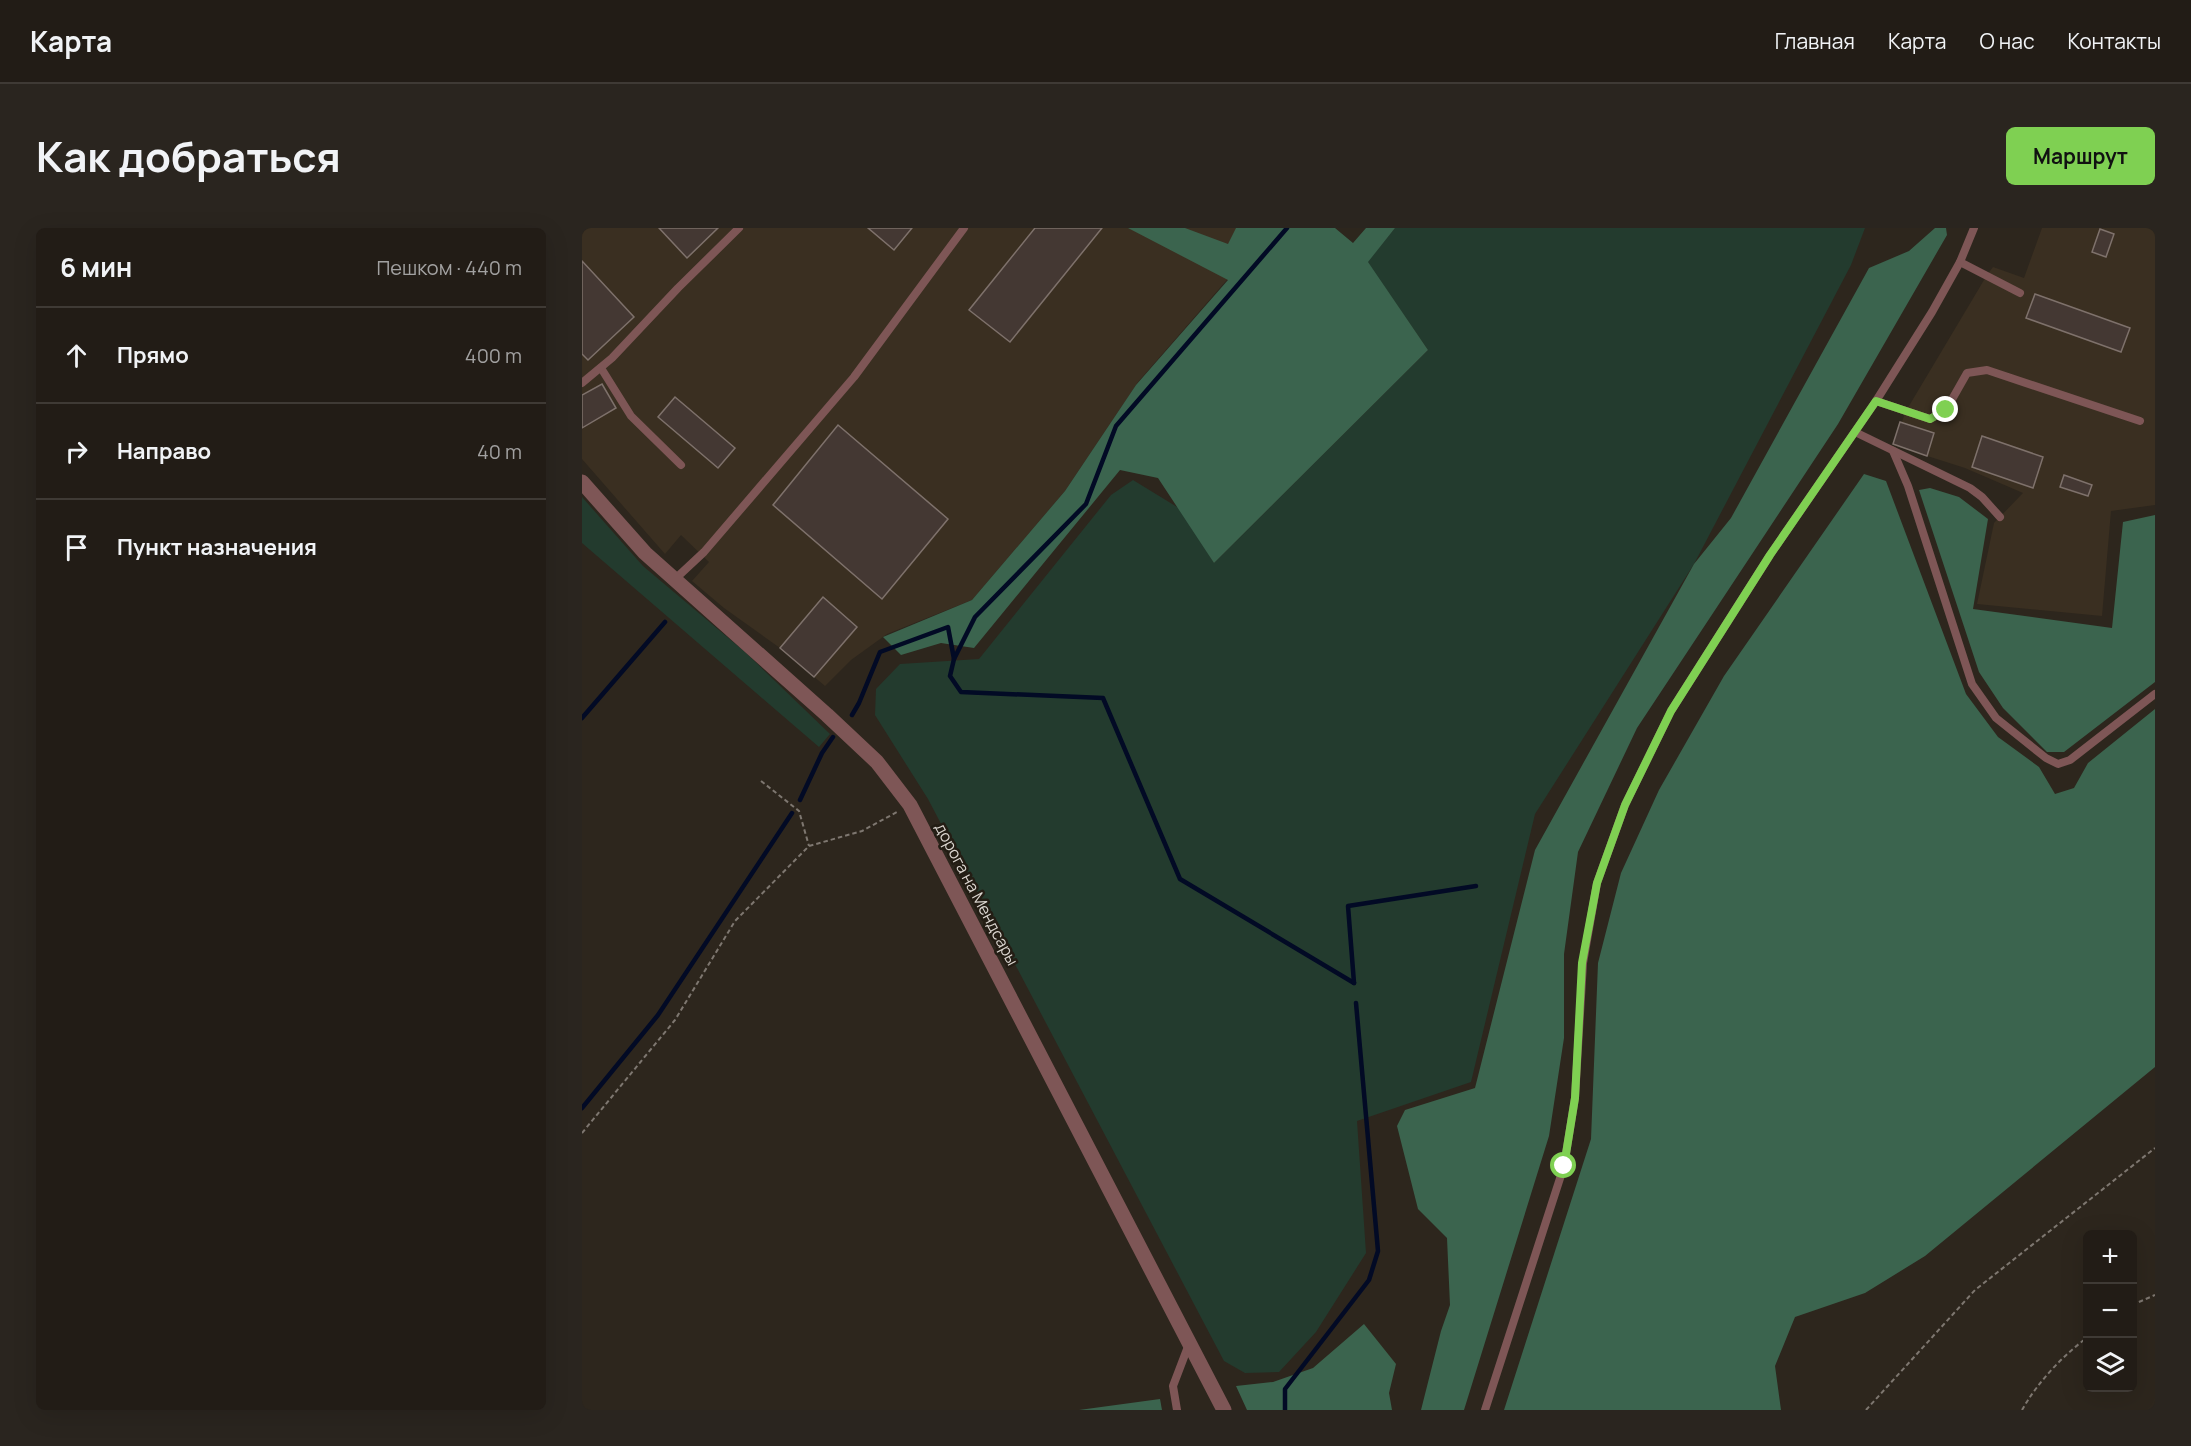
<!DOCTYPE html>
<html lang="ru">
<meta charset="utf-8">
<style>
body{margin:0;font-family:Manrope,sans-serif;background:#2a251f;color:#f1f3f6}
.controls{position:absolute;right:18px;bottom:18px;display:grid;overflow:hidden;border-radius:9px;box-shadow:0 6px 24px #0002}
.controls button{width:54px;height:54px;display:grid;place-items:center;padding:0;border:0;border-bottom:2px solid #3f3a35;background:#221c16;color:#f1f3f6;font:30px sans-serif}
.stop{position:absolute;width:18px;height:18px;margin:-14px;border:4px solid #7fd052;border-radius:50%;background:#fff}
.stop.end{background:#7fd052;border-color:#fff;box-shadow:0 2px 6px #0008}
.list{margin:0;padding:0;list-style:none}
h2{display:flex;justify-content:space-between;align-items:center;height:78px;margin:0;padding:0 24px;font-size:26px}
h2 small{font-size:20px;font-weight:400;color:#a2a1a1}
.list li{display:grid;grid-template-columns:39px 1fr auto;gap:18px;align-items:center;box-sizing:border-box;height:96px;padding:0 24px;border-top:2px solid #3f3a35}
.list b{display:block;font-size:22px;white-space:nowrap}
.list em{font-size:20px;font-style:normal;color:#a2a1a1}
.icon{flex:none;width:33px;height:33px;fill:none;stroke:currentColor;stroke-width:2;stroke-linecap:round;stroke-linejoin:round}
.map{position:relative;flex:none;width:1573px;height:1182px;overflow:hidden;border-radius:9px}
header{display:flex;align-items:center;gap:36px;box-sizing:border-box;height:84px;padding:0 30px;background:#221c16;border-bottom:2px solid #3f3a35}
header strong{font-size:28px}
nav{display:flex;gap:33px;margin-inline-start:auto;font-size:21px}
.intro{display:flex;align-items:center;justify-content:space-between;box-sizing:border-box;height:144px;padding:0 36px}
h1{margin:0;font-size:42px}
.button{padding:15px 27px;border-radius:9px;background:#7fd052;color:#111;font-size:21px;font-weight:700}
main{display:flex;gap:36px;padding:0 36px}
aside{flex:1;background:#221c16;border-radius:9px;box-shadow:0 6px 24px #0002}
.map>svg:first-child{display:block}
.built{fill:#3a2f21}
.green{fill:#233b2e}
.forest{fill:#3b644e}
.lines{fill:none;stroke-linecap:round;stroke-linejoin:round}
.stream{stroke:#020a25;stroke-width:4.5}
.building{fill:#443833;stroke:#7e716b;stroke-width:1.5}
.path{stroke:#7e7770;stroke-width:2;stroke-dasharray:4.5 3;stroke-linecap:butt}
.service{stroke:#7e5656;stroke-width:8}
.minor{stroke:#7e5656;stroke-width:15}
.route{stroke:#7fd052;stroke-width:8}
.labels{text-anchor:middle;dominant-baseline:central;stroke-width:5;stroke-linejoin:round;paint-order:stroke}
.street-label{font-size:16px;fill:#dbd6d0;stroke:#231d14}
</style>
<header>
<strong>Карта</strong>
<nav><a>Главная</a><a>Карта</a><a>О нас</a><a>Контакты</a></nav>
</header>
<div class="intro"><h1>Как добраться</h1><a class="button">Маршрут</a></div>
<main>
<aside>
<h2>6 мин<small>Пешком · 440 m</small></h2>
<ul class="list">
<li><svg class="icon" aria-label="ahead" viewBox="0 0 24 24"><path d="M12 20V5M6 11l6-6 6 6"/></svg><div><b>Прямо</b></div><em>400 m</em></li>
<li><svg class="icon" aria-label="right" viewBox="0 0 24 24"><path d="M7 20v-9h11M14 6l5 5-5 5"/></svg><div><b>Направо</b></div><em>40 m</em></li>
<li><svg class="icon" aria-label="arrive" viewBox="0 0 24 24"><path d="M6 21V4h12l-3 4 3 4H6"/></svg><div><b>Пункт назначения</b></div></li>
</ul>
</aside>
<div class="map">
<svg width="1573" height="1182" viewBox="0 0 1573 1182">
<rect width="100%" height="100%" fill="#2d261d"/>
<g class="built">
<path d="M0 0H690L556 154 483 263 390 372 305 406 269 432 243 458 198 420 142 380 110 353 127 334 99 307 83 326 0 231Z"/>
<path d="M1460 0H1573V277L1529 283 1520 388 1395 376 1412 295 1441 265 1383 240 1311 217 1324 183 1405 47 1411 39 1442 50Z"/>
</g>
<g class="green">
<path d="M813 0H1283L1269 37 1112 336 953 586 889 854 775 893 784 1025 734 1104 697 1144 663 1145 642 1133 346 571 293 487 294 461 318 436 397 431 529 267 551 252 600 282 632 335 846 122 785 34Z"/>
<path d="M0 269 61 338 163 424 248 506 237 519 0 315Z"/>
</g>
<g class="forest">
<path d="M546 0H603L646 16 654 0H753L771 15 784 0H813L786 34 846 122 632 335 576 250 538 242 392 420 359 415 319 427 301 409 390 372 483 263 554 157 646 52Z"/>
<path d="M1353 0H1364L1365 7 1256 196 1055 500 996 624 982 726V810L967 908 882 1182H839L859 1103 868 1077 865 1010 836 981 815 898 823 882 893 860 953 622 1112 336 1149 290 1287 40 1327 23Z"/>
<path d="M1282 246 1304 253 1384 466 1416 509 1457 539 1473 566 1492 560 1506 535 1573 481V839L1343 1028 1283 1065 1213 1089 1193 1138 1199 1182H922L1009 911 1016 735 1039 645 1077 562 1142 448Z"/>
<path d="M1348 260 1377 269 1406 291 1391 381 1530 400 1541 294 1573 287V454L1482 524H1465L1421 480 1397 444 1337 262Z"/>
<path d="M782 1096 814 1136 807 1165 810 1182H665L654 1158 691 1154 731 1140Z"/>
<path d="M578 1171 580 1182H497Z"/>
</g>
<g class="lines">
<g class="stream">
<path d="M372 431 368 448 379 464 521 470 598 651 772 755"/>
<path d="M270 487 277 475 298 424 366 399 372 431 393 389 504 276 534 198 705 0"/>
<path d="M0 490 83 394"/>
<path d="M218 572 240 525 251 509"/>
<path d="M772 755 766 678 894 658"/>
<path d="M0 880 76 787 210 585"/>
<path d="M703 1182V1161L787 1052 796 1023 774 775"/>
</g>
</g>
<g class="building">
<path d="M77 0H136L105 30Z"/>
<path d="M286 0H330L312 22Z"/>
<path d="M453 0H520L428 114 387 82Z"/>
<path d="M1518 1 1532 6 1524 29 1510 24Z"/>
<path d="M0 33 52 89 6 132 0 126Z"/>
<path d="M1453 66 1548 100 1539 124 1444 90Z"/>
<path d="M20 156 34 180 0 200V167Z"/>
<path d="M93 169 153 220 136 240 76 189Z"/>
<path d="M1318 194 1352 205 1345 228 1311 216Z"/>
<path d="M256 197 366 291 300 371 191 277Z"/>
<path d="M1400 208 1461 229 1451 260 1390 239Z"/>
<path d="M1482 247 1510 257 1506 268 1478 259Z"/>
<path d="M241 369 275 399 232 449 198 420Z"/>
</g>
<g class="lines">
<g class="path">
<path d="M179 553 217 583 227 618"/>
<path d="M0 905 93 792 153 693 227 618 280 603 315 584"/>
<path d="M1550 1077 1573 1067"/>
<path d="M1284 1182 1393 1062 1573 920"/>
<path d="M1440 1182C1455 1155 1481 1127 1506 1109"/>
</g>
<g class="service">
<path d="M1378 34 1438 65"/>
<path d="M19 140 49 188 99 237"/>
<path d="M0 155 30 130 96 60 157 0"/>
<path d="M1294 173 1348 191 1364 182 1385 145 1405 142 1558 193"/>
<path d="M1273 204 1388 260 1400 269 1418 289"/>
<path d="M1311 223 1326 258 1390 456 1414 490 1464 530 1476 536 1488 532 1573 466"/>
<path d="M92 352 122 324 272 149 382 0"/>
<path d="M595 1182 591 1158 607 1116"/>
<path d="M903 1182 982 938 993 870 1001 735 1015 655 1043 577 1089 483 1188 327 1294 173 1350 84 1378 34 1392 0"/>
</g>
<path class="minor" d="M0 254 63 325 245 487 295 534 328 577 642 1182"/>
</g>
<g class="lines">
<path class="route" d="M982 938 993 870 1000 735 1015 655 1043 577 1089 483 1188 327 1294 173 1348 191 1364 182"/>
</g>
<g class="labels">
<g class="street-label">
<text transform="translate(395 666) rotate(62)">дорога на Мендсары</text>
</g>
</g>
</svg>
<div class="controls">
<button>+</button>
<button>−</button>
<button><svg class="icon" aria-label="layers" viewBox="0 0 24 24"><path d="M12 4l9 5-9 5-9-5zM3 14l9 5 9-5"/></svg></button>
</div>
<div class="stop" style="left:982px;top:938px"></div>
<div class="stop end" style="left:1364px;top:182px"></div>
</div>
</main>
